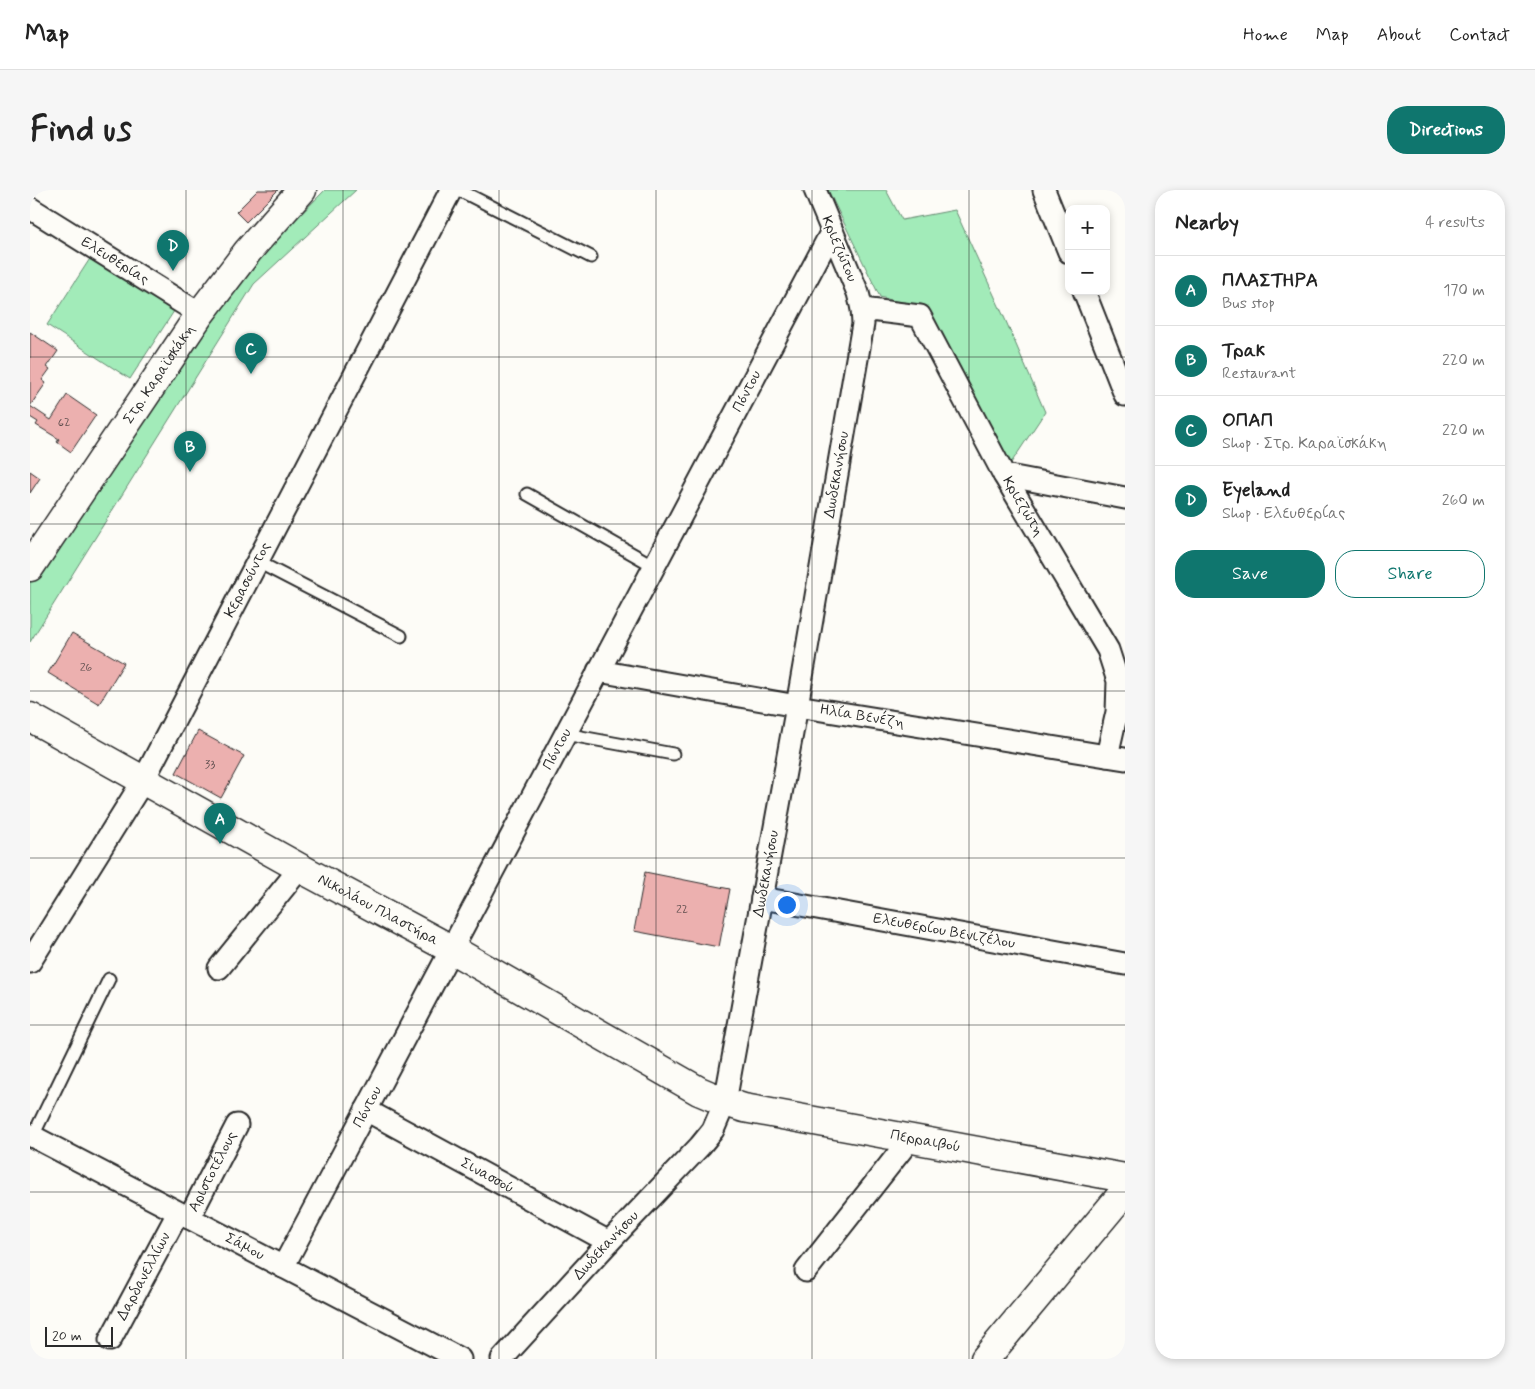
<!DOCTYPE html>
<meta charset="utf-8">
<style>
body{margin:0;font-family:Mynerve,sans-serif;background:#f6f6f6;color:#222}
.controls{position:absolute;right:15px;top:15px;display:grid;overflow:hidden;border-radius:10px;box-shadow:0 2px 8px #0003}
.controls button{width:45px;height:45px;display:grid;place-items:center;padding:0;border:0;border-bottom:1px solid #e0e0e0;background:#fff;color:#222;font:25px sans-serif}
.scale{position:absolute;left:15px;bottom:12px;width:68px;box-sizing:border-box;padding-left:5px;border:2px solid #2b2b2b;border-top:0;font-size:14px;line-height:18px;white-space:nowrap;color:#2b2b2b;-webkit-text-stroke:4px #fdfcf7;paint-order:stroke}
.you{position:absolute;left:756px;top:714px;width:18px;height:18px;margin:-12px;border:4px solid #fff;border-radius:50%;background:#1a73e8;box-shadow:0 0 0 8px #1a73e833}
.badge{display:grid;place-items:center;width:32px;height:32px;border-radius:50%;background:#0f766e;color:#fff;font-size:16px;font-weight:700}
.pin{position:absolute;translate:-50% -41px;filter:drop-shadow(0 1px 2px #0008)}
.pin::after{content:'';position:absolute;top:26px;width:18px;height:15px;background:inherit;clip-path:polygon(0 0,100% 0,50% 100%)}
.list{margin:0;padding:0;list-style:none}
h2{display:flex;justify-content:space-between;align-items:center;height:65px;margin:0;padding:0 20px;font-size:21px}
h2 small{font-size:16px;font-weight:400;color:#767676}
.list li{display:grid;grid-template-columns:32px 1fr auto;gap:15px;align-items:center;box-sizing:border-box;height:70px;padding:0 20px;border-top:1px solid #e0e0e0}
.list b{display:block;font-size:19px;white-space:nowrap}
.list p{margin:0;font-size:16px;white-space:nowrap;color:#767676}
.list em{font-size:16px;font-style:normal;color:#767676}
.actions{display:flex;gap:10px;padding:15px 20px}
.actions a{flex:1;padding:11px 0;border:1px solid #0f766e;border-radius:20px;text-align:center;font-size:18px;color:#0f766e}
.actions .main{background:#0f766e;color:#fff}
.map{position:relative;flex:none;width:1095px;height:1169px;overflow:hidden;border-radius:20px}
header{display:flex;align-items:center;gap:30px;box-sizing:border-box;height:70px;padding:0 25px;background:#fff;border-bottom:1px solid #e0e0e0}
header strong{font-size:24px}
nav{display:flex;gap:28px;margin-inline-start:auto;font-size:18px}
.intro{display:flex;align-items:center;justify-content:space-between;box-sizing:border-box;height:120px;padding:0 30px}
h1{margin:0;font-size:35px}
.button{padding:12px 22px;border-radius:20px;background:#0f766e;color:#fff;font-size:18px;font-weight:700}
main{display:flex;gap:30px;padding:0 30px}
aside{flex:1;background:#fff;border-radius:20px;box-shadow:0 2px 8px #0003}
.map>svg:first-child{display:block}
.green{fill:#a2ebb9;stroke:#668b72}
.building{fill:#ecb0af;stroke:#2b2b2b}
.lines{fill:none;stroke-linecap:round;stroke-linejoin:round}
.lane-casing{stroke:#2b2b2b;stroke-width:15}
.street-casing{stroke:#2b2b2b;stroke-width:25}
.secondary-casing{stroke:#2b2b2b;stroke-width:31}
.lane{stroke:#fdfcf7;stroke-width:11}
.street{stroke:#fdfcf7;stroke-width:21}
.secondary{stroke:#fdfcf7;stroke-width:28}
.grid{fill:none;stroke:#2b2b2b;stroke-width:1;stroke-opacity:0.55}
.labels{text-anchor:middle;dominant-baseline:central;stroke-width:4;stroke-linejoin:round;paint-order:stroke}
.number-label{font-size:12px;fill:#5b4c4c}
.street-label{font-size:15px;fill:#2b2b2b;stroke:#fdfcf7}
</style>
<header>
<strong>Map</strong>
<nav><a>Home</a><a>Map</a><a>About</a><a>Contact</a></nav>
</header>
<div class="intro"><h1>Find us</h1><a class="button">Directions</a></div>
<main>
<div class="map">
<svg width="1095" height="1169" viewBox="0 0 1095 1169">
<rect width="100%" height="100%" fill="#fdfcf7"/>
<filter id="ink" filterUnits="userSpaceOnUse"><feTurbulence type="fractalNoise" baseFrequency=".02" numOctaves="2"/><feDisplacementMap in="SourceGraphic" scale="10" xChannelSelector="R" yChannelSelector="G"/><feConvolveMatrix kernelMatrix="1 2 1 2 8 2 1 2 1" color-interpolation-filters="sRGB"/></filter>
<g filter="url(#ink)">
<g class="green">
<path d="M295 0H326L224 94 0 452V391L210 86Z"/>
<path d="M798 0H856L872 30 925 20 975 129 1015 222 981 273 894 119 850 107Z"/>
<path d="M63 64 146 118 100 189 17 135Z"/>
</g>
<g class="building">
<path d="M228 0H248L216 32 206 22Z"/>
<path d="M0 142 28 161 17 177 20 179 12 190 16 193 0 216Z"/>
<path d="M37 205 66 225 41 262 27 252 29 249 6 235 8 232 0 227V216L21 230Z"/>
<path d="M0 281 10 288 0 303Z"/>
<path d="M42 443 94 473 69 514 18 483Z"/>
<path d="M168 541 214 566 191 608 146 583Z"/>
<path d="M615 682 700 699 689 757 604 741Z"/>
</g>
<g class="lines">
<defs>
<g id="lane">
<path d="M429 0 561 67"/>
<path d="M497 304 624 376"/>
<path d="M228 372 371 446"/>
<path d="M535 544 643 564"/>
<path d="M3 946 79 789"/>
</g>
<g id="street">
<path d="M1014 0 1039 62"/>
<path id="s1" d="M0 18 170 124"/>
<path d="M1054 101 1095 205"/>
<path id="s2" d="M832 119 890 126 974 285 1078 460 1088 491 1087 522 1077 566"/>
<path d="M974 285 1095 308"/>
<path id="s3" d="M568 481 767 516 1095 569"/>
<path id="s4" d="M732 708 1095 774"/>
<path id="s5" d="M0 772 113 591 421 0"/>
<path d="M189 778 270 678"/>
<path id="s6" d="M336 920 579 1052"/>
<path id="s7" d="M0 945 430 1169"/>
<path id="s8" d="M159 1028 207 935"/>
<path id="s9" d="M253 1077 802 41"/>
<path d="M776 1081 880 949"/>
<path id="s10" d="M80 1150 148 1023"/>
<path id="s11" d="M472 1169 579 1052 670 956 683 940 695 912 767 516 833 134 832 119 828 103 785 0"/>
</g>
<g id="secondary">
<path id="s12" d="M0 377 170 124 218 61 272 0"/>
<path id="s13" d="M0 527 270 678 421 759 669 901 695 912 714 918 1095 988"/>
<path d="M955 1169 1095 1001"/>
</g>
</defs>
<use href="#lane" class="lane-casing"/>
<use href="#street" class="street-casing"/>
<use href="#secondary" class="secondary-casing"/>
<use href="#lane" class="lane"/>
<use href="#street" class="street"/>
<use href="#secondary" class="secondary"/>
</g>
</g>
<path class="grid" d="M156 0V1169M313 0V1169M469 0V1169M626 0V1169M782 0V1169M939 0V1169M0 167H1095M0 334H1095M0 501H1095M0 668H1095M0 835H1095M0 1002H1095"/>
<g class="labels">
<g class="number-label">
<text x="34" y="233">62</text>
<text x="56" y="478">26</text>
<text x="180" y="575">33</text>
<text x="652" y="720">22</text>
</g>
<g class="street-label">
<text transform="translate(809 59) rotate(67)">Κριεζώτου</text>
<text stroke="none"><textPath href="#s1" startOffset="100">Ελευθερίας</textPath></text>
<text stroke="none"><textPath href="#s12" startOffset="232">Στρ. Καραϊσκάκη</textPath></text>
<text stroke="none"><textPath href="#s9" startOffset="991">Πόντου</textPath></text>
<text stroke="none"><textPath href="#s11" startOffset="979">Δωδεκανήσου</textPath></text>
<text stroke="none"><textPath href="#s2" startOffset="275">Κριεζώτη</textPath></text>
<text stroke="none"><textPath href="#s5" startOffset="440">Κερασούντος</textPath></text>
<text stroke="none"><textPath href="#s3" startOffset="268">Ηλία Βενέζη</textPath></text>
<text stroke="none"><textPath href="#s9" startOffset="586">Πόντου</textPath></text>
<text stroke="none"><textPath href="#s11" startOffset="574">Δωδεκανήσου</textPath></text>
<text stroke="none"><textPath href="#s13" startOffset="398">Νικολάου Πλαστήρα</textPath></text>
<text stroke="none"><textPath href="#s4" startOffset="185">Ελευθερίου Βενιζέλου</textPath></text>
<text stroke="none"><textPath href="#s9" startOffset="181">Πόντου</textPath></text>
<text stroke="none"><textPath href="#s13" startOffset="999">Περραιβού</textPath></text>
<text stroke="none"><textPath href="#s8" startOffset="52">Αριστοτέλους</textPath></text>
<text stroke="none"><textPath href="#s6" startOffset="138">Σινασσού</textPath></text>
<text stroke="none"><textPath href="#s11" startOffset="154">Δωδεκανήσου</textPath></text>
<text stroke="none"><textPath href="#s7" startOffset="242">Σάμου</textPath></text>
<text stroke="none"><textPath href="#s10" startOffset="72">Δαρδανελλίων</textPath></text>
</g>
</g>
</svg>
<div class="controls">
<button>+</button>
<button>−</button>
</div>
<div class="scale">20 m</div>
<div class="you"></div>
<div class="pin badge" style="left:190px;top:654px">A</div>
<div class="pin badge" style="left:160px;top:282px">B</div>
<div class="pin badge" style="left:221px;top:184px">C</div>
<div class="pin badge" style="left:143px;top:81px">D</div>
</div>
<aside>
<h2>Nearby<small>4 results</small></h2>
<ul class="list">
<li><span class="badge">A</span><div><b>ΠΛΑΣΤΗΡΑ</b><p>Bus stop</p></div><em>170 m</em></li>
<li><span class="badge">B</span><div><b>Τρακ</b><p>Restaurant</p></div><em>220 m</em></li>
<li><span class="badge">C</span><div><b>ΟΠΑΠ</b><p>Shop · Στρ. Καραϊσκάκη</p></div><em>220 m</em></li>
<li><span class="badge">D</span><div><b>Eyeland</b><p>Shop · Ελευθερίας</p></div><em>260 m</em></li>
</ul>
<div class="actions"><a class="main">Save</a><a>Share</a></div>
</aside>
</main>
